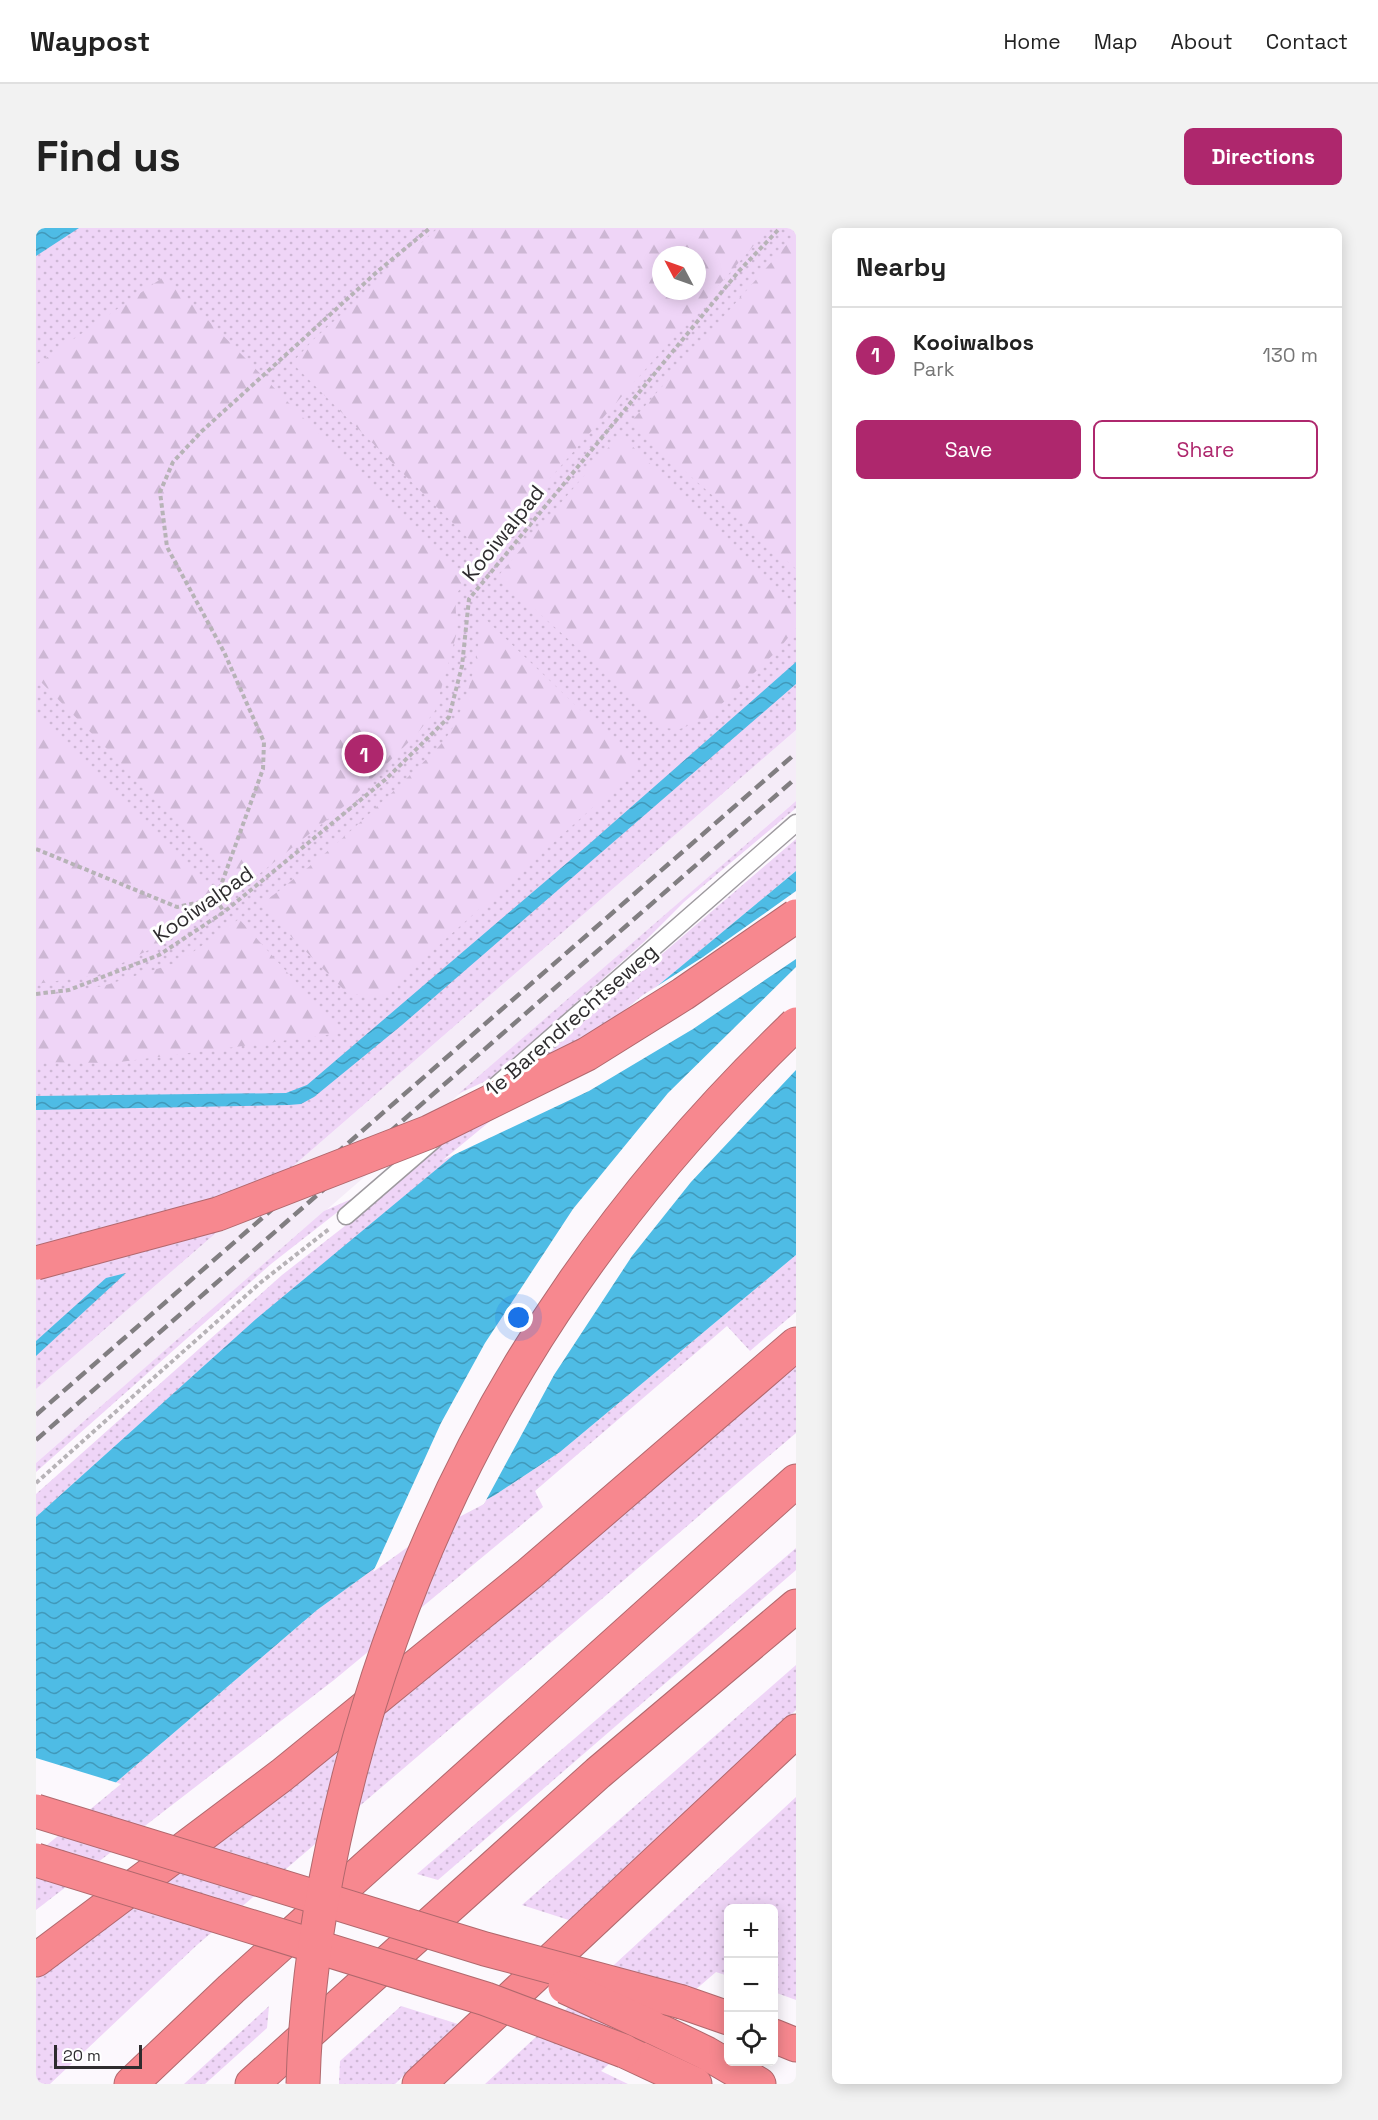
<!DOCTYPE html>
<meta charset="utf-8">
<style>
body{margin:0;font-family:"Space Grotesk",sans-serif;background:#f2f2f2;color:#222}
.controls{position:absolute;right:18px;bottom:18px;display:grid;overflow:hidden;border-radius:9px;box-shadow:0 3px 15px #0003}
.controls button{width:54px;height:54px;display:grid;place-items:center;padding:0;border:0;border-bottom:2px solid #e0e0e0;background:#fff;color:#222;font:30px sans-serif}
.compass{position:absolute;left:616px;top:18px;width:54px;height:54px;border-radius:50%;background:#fff;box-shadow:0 3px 15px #0003;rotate:311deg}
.scale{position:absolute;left:18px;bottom:15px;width:88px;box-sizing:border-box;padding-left:6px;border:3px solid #2e2c2e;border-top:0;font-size:16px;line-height:21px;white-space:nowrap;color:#2e2c2e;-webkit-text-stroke:4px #fff;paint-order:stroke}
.you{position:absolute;left:483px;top:1090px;width:21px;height:21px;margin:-15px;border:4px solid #fff;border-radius:50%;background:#1a73e8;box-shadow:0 0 0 9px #1a73e833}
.badge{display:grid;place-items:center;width:39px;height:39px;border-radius:50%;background:#ae276d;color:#fff;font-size:20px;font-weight:700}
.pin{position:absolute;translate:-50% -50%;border:3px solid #fff;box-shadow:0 2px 6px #0006}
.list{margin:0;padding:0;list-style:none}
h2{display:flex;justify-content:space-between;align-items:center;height:78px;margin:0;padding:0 24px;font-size:26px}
h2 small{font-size:20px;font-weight:400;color:#767676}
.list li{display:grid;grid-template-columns:39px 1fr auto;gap:18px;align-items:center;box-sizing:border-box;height:96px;padding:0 24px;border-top:2px solid #e0e0e0}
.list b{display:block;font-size:22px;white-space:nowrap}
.list p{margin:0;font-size:20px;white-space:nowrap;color:#767676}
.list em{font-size:20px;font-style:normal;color:#767676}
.actions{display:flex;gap:12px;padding:18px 24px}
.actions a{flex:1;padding:14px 0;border:2px solid #ae276d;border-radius:9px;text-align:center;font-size:21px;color:#ae276d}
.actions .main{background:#ae276d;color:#fff}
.icon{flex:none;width:33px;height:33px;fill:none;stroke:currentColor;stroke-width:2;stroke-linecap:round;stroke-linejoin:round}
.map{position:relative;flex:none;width:760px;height:1856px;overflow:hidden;border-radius:9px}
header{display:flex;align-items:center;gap:36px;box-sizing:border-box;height:84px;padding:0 30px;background:#fff;border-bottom:2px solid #e0e0e0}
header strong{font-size:28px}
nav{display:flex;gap:33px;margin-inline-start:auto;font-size:21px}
.intro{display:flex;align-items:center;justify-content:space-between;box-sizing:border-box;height:144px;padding:0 36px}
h1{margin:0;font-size:42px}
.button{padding:15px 27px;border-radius:9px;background:#ae276d;color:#fff;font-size:21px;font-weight:700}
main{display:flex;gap:36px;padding:0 36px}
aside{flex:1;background:#fff;border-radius:9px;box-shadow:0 3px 15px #0003}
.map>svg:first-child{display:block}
.built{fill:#f5ecf8}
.green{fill:url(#green-dots);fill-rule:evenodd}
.forest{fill:url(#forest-firs);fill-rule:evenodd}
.water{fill:url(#water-waves)}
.pier{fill:#fcf8fd}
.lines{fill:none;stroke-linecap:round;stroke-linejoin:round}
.lane-casing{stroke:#9e9a9f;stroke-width:19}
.highway-casing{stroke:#b1686d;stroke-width:35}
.path{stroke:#b7b3b7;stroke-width:4;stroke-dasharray:4.5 3;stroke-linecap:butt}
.lane{stroke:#fff;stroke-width:16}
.highway{stroke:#f7888f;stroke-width:33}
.rail{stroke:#817e81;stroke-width:4.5;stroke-dasharray:12 6;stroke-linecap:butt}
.highway-bridge-casing{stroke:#b1686d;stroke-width:35;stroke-linecap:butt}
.highway-bridge{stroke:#f7888f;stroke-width:33}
.labels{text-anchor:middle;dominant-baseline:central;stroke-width:6;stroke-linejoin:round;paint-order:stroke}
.street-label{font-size:21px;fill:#2e2c2e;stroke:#fff}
</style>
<header>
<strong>Waypost</strong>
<nav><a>Home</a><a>Map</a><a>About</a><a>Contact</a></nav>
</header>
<div class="intro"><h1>Find us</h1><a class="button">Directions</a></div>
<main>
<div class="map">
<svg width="760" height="1856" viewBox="0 0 760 1856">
<defs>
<pattern id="green-dots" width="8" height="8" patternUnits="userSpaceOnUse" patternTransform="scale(1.5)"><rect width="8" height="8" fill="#efd5f7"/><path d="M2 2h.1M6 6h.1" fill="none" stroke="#cdb7d4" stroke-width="1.8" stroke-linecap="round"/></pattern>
<pattern id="forest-firs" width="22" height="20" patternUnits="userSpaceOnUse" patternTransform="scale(1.5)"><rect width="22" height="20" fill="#efd5f7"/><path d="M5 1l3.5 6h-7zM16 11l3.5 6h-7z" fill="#cdb7d4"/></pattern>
<pattern id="water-waves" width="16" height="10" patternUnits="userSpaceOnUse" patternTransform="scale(1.5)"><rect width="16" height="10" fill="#4ebce5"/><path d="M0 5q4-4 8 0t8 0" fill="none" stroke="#4199ba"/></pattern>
</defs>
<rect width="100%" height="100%" fill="#fcf8fd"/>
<path class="built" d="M760 502V573L0 1235V1161Z"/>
<g class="green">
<path d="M21 0H760V502L0 1161V14ZM625 27H661V63H625Z"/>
<path d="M760 573V580L648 674 609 713 456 850 422 866Z"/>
<path d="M760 611V643L221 1091 0 1289V1266L246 1047 314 994Z"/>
<path d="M322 968 235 1036 0 1244V1235L288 983Z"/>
<path d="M760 1027V1084L754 1089 714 1123 691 1098 499 1263 507 1279 298 1452 0 1682V1623L281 1382 386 1306 459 1267 524 1224Z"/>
<path d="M760 1138V1205L161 1717 14 1856H0V1751L372 1467Z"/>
<path d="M760 1320V1342L402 1652 381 1646Z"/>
<path d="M760 1437V1482L539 1694 486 1677Z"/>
<path d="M760 1569V1772L738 1764V1680H692V1748L680 1744 565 1843 592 1856H449Z"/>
<path d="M233 1778 231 1800 169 1856H148Z"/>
<path d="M365 1778 422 1796 359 1856H303L304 1833Z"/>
</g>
<g class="forest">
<path d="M402 0H733L448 326 256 135 278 111ZM625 27H661V63H625Z"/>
<path d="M760 6V341L594 195Z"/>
<path d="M129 48 289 212 431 351 419 368 421 404 399 483 380 507 307 579 207 659 0 449V137Z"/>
<path d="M584 206 760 380V400L742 422 671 490 644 501 625 500 565 441 462 348Z"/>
<path d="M444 386 603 538 345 769 311 765 224 677C277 638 326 594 373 548 389 532 411 514 420 493 435 462 445 421 444 386Z"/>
<path d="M0 489 186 674 131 713 62 747 0 756Z"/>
<path d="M203 691 306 805 76 835 0 834V769L67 758 143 734Z"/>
</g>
<g class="water">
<path d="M0 0H43L0 28Z"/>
<path d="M760 434V456L366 797 278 869 265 876 253 877 0 882V868L250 865 271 857 552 617Z"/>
<path d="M760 643V1027L524 1224 459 1267 386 1306 281 1382 0 1623V1289L220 1091Z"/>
<path d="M90 1045 0 1128V1113L70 1050Z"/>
</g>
<g class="pier">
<path d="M760 663V731L657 801 553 863 407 932 607 767 667 729Z"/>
<path d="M760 739V842L655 954 596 1028 518 1147 448 1276 387 1308 337 1344 405 1195 449 1115 537 981 632 865Z"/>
<path d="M0 1530 85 1556 0 1626Z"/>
</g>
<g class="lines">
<defs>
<g id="lane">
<path d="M456 861 760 595"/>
<path d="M310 988 398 912"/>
</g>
<g id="highway">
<path d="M0 1732 246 1547 493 1346 760 1116"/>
<path d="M646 1774 692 1790"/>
<path d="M616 1799 670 1825 723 1856"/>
<path d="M738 1808 760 1817"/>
<path d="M588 1823 659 1856"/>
<path d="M95 1856 195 1761 760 1253"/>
<path d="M216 1856 562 1545 760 1378"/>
<path d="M383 1856 760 1503"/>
</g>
</defs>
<use href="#lane" class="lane-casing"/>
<use href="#highway" class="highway-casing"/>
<g class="path">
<path d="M0 621 141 679 180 671 227 541 228 514 188 424 131 319 124 264 137 234 166 203 342 43 394 0"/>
<path d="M180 671 188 684"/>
<path d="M0 766 33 762 123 727 188 684 350 551 413 489 426 438 433 371 703 43 744 0"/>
<path d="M0 1255 224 1055 293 1001"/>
</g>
<use href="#lane" class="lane"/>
<use href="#highway" class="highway"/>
<g class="rail">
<path d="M0 1187 760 525"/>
<path d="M0 1212 760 550"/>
</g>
<defs>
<g id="highway-bridge">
<path d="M0 1035 182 986 393 904 551 826 647 766 760 688"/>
<path d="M0 1583 449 1721 646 1774"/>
<path d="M0 1632 450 1771 588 1823"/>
<path d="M529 1759 616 1799"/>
<path d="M267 1856C270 1750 288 1644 315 1541 393 1245 540 1007 760 796"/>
</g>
</defs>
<use href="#highway-bridge" class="highway-bridge-casing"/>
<use href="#highway-bridge" class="highway-bridge"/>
</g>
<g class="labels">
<g class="street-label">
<text transform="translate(467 305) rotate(-51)">Kooiwalpad</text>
<text transform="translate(167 676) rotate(-35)">Kooiwalpad</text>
<text transform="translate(535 792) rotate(-41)">1e Barendrechtseweg</text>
</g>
</g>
</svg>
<div class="controls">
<button>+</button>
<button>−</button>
<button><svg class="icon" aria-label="locate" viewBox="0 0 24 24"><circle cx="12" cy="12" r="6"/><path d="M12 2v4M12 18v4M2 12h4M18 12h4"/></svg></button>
</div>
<svg class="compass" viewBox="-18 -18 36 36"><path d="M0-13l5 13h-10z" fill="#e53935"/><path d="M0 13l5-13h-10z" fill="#767676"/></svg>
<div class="scale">20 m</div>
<div class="you"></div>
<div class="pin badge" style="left:328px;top:526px">1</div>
</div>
<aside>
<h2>Nearby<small></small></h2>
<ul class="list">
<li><span class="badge">1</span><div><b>Kooiwalbos</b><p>Park</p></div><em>130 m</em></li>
</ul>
<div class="actions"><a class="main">Save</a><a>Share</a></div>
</aside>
</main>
